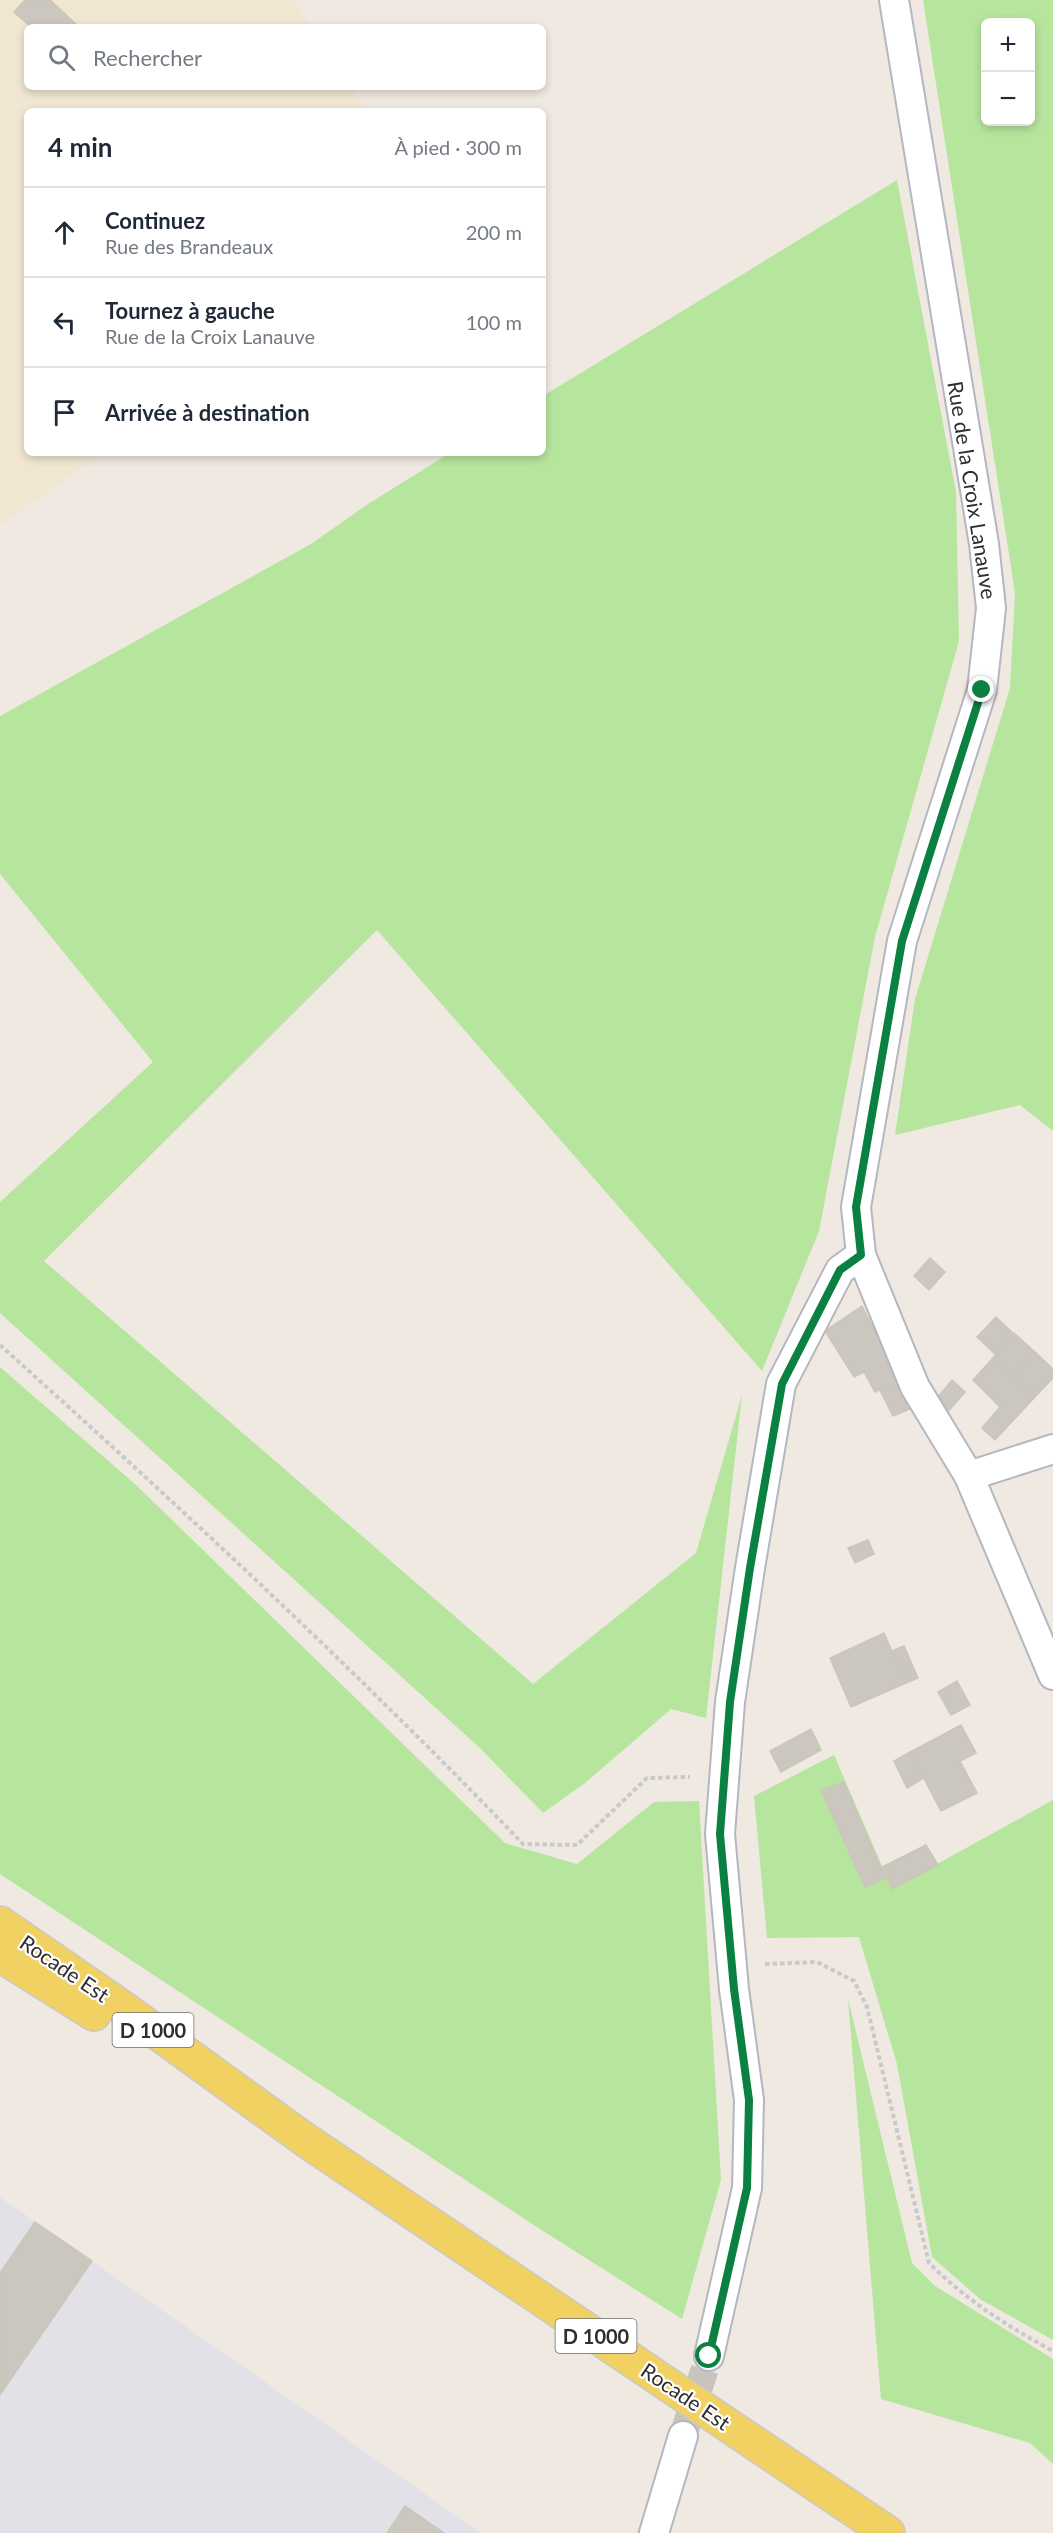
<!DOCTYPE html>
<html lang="fr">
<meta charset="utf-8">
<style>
body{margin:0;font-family:Lato,sans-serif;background:#f6f6f7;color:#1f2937}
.controls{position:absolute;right:18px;top:18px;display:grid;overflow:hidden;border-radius:9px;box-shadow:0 3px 9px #0003}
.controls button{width:54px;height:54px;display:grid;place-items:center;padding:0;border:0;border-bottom:2px solid #e0e1e3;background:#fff;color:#1f2937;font:30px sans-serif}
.stop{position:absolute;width:18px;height:18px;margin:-14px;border:4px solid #0b8043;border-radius:50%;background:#fff}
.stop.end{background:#0b8043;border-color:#fff;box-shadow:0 2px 6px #0008}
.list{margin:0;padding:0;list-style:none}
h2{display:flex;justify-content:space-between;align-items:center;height:78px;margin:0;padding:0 24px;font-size:26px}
h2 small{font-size:20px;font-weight:400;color:#747a83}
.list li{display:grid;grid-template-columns:39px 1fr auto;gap:18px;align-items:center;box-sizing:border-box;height:90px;padding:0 24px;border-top:2px solid #e0e1e3}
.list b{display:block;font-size:22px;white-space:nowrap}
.list p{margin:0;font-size:20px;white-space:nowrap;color:#747a83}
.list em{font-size:20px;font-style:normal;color:#747a83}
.icon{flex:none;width:33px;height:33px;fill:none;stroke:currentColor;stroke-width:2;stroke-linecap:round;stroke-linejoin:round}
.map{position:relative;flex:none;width:1053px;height:2533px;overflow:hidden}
.search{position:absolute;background:#fff;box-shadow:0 3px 9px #0003;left:24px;top:24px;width:522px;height:66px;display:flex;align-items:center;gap:15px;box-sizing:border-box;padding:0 21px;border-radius:9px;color:#747a83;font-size:22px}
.panel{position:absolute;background:#fff;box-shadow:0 3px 9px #0003;left:24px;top:108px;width:522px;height:348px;border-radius:9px}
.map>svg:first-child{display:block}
.industrial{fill:#e3e1e8}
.education{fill:#f0e6d1}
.green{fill:#b6e59e;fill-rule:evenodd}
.building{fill:#cbc7bf;stroke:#cbc5ba;stroke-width:1.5}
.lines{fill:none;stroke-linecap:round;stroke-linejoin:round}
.street-tunnel{stroke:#c8c4bd;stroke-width:28;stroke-dasharray:28 14;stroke-linecap:butt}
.street-casing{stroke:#b4b7c1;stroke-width:32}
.primary-casing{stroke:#c9c9c9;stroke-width:36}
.path{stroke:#c9c9c9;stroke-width:4;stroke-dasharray:4.5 3;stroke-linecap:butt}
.street{stroke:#fff;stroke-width:28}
.primary{stroke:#f2d163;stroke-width:33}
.route{stroke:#0b8043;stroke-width:8}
.labels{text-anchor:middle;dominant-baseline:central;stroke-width:4.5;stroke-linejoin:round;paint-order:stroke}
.shield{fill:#fff;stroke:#6d6d6d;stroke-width:1.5}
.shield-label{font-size:20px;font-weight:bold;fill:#2e2e2e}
.street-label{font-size:21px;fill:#2e2e2e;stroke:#fff}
</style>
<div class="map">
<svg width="1053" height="2533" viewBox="0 0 1053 2533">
<rect width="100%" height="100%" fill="#efe9e1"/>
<path class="industrial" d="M0 2197 481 2533H0Z"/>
<path class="education" d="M0 0H293L311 27H27V87H350L366 111H27V453H104L0 525Z"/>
<g class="green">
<path d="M923 0H1053V1131L1020 1105 895 1135 915 999 1010 688 1015 593ZM986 22H1030V122H986Z"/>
<path d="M897 180 956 492 959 641 875 937 819 1231 762 1371 377 930 44 1261 533 1684 696 1553 742 1395 706 1718 671 1709 585 1783 543 1813 480 1748 0 1313V1202L153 1062 0 874V716L311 544 368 504 450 453H543V396Z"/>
<path d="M0 1367 136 1485 505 1843 577 1864 654 1802 699 1801 721 2180 682 2319 540 2229 0 1874Z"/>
<path d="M834 1755 892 1889 1053 1800V2340L980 2299 932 2257 897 2064 859 1937 767 1938 754 1796Z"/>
<path d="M848 1999 912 2263 935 2286 1053 2359V2464L1030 2443 881 2399Z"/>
</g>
<g class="building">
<path d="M25 0H50L78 26 31 27 14 12Z"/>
<path d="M930 1258 945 1272 929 1290 914 1276Z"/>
<path d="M862 1306 900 1381 875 1392 864 1372 854 1377 825 1331Z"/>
<path d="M996 1317 1014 1334 996 1355 977 1337Z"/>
<path d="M1014 1333 1036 1353 1012 1377 992 1359Z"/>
<path d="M1036 1353 1053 1369V1378L1034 1398 1012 1377Z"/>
<path d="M992 1359 1034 1398 995 1440 982 1428 1000 1407 973 1380Z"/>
<path d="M952 1380 965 1392 946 1414 933 1403Z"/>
<path d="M900 1381 912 1408 893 1416 880 1390Z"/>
<path d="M868 1540 874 1554 855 1563 848 1548Z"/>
<path d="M884 1633 906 1683 851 1707 830 1658Z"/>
<path d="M904 1646 918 1678 906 1683 892 1651Z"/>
<path d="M957 1681 970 1705 951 1715 938 1692Z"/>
<path d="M961 1725 976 1753 960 1761 977 1793 941 1811 910 1752Z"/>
<path d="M811 1729 821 1750 781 1772 770 1751Z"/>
<path d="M910 1752 924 1778 907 1788 894 1761Z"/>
<path d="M844 1782 885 1878 865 1887 821 1790Z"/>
<path d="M926 1845 938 1865 892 1889 882 1867Z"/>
<path d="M35 2222 92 2261 0 2395V2273Z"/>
<path d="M405 2506 444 2533H387Z"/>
</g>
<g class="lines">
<path class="street-tunnel" d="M683 2436 709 2356"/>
<defs>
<g id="street">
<path d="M894 0 984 544 991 608 982 690 902 941 856 1207 861 1255 915 1387 969 1476 1053 1675"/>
<path d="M969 1476 1053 1449"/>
<path d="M709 2356 747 2188 749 2100 734 1989 720 1834 730 1702 750 1568 781 1384 840 1270 861 1255"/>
<path d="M654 2533 683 2436"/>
</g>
<g id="primary">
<path d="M0 1923 119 2005 304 2139 888 2533"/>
<path d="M0 1955 94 2014"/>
</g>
</defs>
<use href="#street" class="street-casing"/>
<use href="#primary" class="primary-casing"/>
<g class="path">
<path d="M0 1345C179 1506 356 1670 523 1844L577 1845 647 1778 690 1777"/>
<path d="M765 1964 817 1962 854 1981 867 2007 929 2263C966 2300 1007 2326 1053 2351"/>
</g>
<use href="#street" class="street"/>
<use href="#primary" class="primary"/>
</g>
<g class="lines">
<path class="route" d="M709 2356 747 2188 749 2100 734 1989 720 1834 730 1702 750 1568 782 1384 840 1270 861 1255 856 1207 902 941 982 690"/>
</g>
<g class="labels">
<g class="shield">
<rect x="112.5" y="2013" width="81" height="34" rx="4.5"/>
<rect x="555.5" y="2319" width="81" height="34" rx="4.5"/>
</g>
<g class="shield-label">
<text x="153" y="2030">D 1000</text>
<text x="596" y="2336">D 1000</text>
</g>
<g class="street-label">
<text transform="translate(973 490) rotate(81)">Rue de la Croix Lanauve</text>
<text transform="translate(65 1968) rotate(34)">Rocade Est</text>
<text transform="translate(686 2396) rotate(34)">Rocade Est</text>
</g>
</g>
</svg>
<div class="controls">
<button>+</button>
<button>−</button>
</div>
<div class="stop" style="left:709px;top:2356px"></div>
<div class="stop end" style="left:982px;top:690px"></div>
<div class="search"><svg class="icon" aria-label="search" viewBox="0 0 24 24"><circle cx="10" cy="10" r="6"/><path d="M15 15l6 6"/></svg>Rechercher</div>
<section class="panel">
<h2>4 min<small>À pied · 300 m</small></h2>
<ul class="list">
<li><svg class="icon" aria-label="ahead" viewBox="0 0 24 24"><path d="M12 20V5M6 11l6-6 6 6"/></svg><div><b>Continuez</b><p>Rue des Brandeaux</p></div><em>200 m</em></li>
<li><svg class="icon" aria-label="left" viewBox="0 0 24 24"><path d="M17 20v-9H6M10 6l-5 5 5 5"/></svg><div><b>Tournez à gauche</b><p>Rue de la Croix Lanauve</p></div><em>100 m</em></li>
<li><svg class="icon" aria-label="arrive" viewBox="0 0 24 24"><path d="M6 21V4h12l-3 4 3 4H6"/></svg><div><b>Arrivée à destination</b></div></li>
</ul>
</section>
</div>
